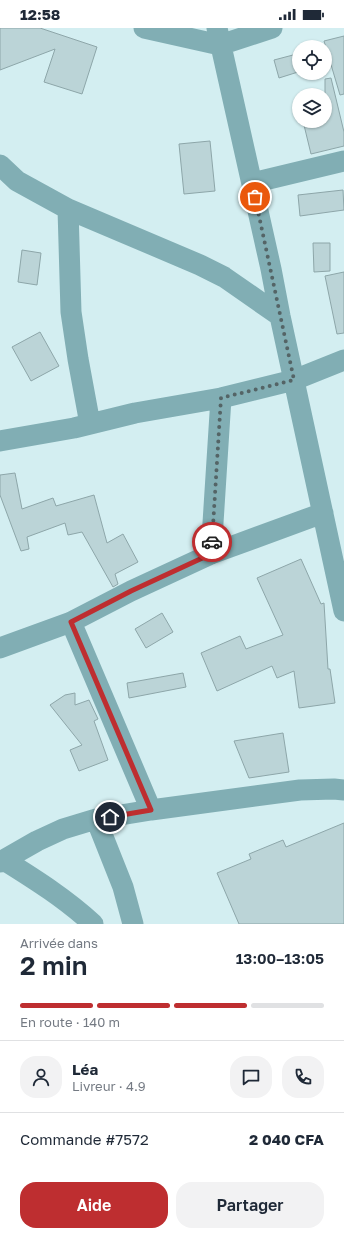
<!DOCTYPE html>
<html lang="fr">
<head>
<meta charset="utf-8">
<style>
	:root { --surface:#fff; --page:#f2f2f3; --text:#1f2937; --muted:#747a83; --line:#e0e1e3; --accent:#be2e30 }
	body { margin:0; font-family:"Golos Text",sans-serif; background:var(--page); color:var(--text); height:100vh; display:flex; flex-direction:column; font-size:15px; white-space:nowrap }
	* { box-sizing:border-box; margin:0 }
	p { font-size:13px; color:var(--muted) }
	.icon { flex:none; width:22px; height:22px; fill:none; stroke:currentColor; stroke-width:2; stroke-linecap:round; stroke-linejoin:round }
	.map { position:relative; height:896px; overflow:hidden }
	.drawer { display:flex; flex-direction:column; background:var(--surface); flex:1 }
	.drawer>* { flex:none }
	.controls { position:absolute; left:292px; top:12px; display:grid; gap:8px }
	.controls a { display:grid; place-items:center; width:40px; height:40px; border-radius:50%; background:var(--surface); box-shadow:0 1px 3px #0004; font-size:20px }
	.pin { position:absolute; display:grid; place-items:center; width:34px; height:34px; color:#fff; margin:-17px; border:2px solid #fff; border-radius:50%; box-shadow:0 1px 4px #0007 }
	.courier { position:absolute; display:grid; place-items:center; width:40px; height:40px; margin:-20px; border:3px solid #be2e30; border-radius:50%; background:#fff; color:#222; box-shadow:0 1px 5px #0007 }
	.summary em { font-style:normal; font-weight:600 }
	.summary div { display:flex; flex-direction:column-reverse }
	.summary { display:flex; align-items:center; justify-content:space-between; height:68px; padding:0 20px }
	h1 { font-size:26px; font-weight:600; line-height:30px }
	.bar { display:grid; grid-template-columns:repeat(4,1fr); gap:6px 4px; align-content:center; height:48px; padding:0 20px }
	.bar i { height:5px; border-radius:3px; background:var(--line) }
	.bar .active { background:var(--accent) }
	.bar p { grid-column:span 4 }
	.line { display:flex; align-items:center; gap:10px; padding:0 20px; border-top:1px solid var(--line) }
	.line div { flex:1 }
	.round { display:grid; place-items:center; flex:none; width:42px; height:42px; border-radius:16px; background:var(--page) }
	.button { display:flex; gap:8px; margin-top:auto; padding:8px 20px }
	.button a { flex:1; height:46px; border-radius:16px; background:var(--accent); color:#fff; font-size:16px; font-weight:600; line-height:46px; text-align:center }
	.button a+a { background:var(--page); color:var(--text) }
	.status { display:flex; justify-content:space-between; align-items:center; height:28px; padding:0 20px; background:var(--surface); direction:ltr }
	.status svg { height:11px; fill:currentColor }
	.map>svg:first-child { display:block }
	.building { fill:#bbd4d7; stroke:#8da6a9 }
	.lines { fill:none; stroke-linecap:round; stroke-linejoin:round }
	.minor { stroke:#81aeb4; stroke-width:21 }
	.done { stroke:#546466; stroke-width:4; stroke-dasharray:0 7.2 }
	.route { stroke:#be2e30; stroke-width:5 }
</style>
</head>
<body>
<div class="status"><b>12:58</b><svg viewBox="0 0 49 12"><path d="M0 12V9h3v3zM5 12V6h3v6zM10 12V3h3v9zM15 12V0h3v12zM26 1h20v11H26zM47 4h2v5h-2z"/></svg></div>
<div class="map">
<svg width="344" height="896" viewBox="0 0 344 896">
	<rect width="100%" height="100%" fill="#d3eef1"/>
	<path class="building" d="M0 0H40L97 19 82 66 44 54 55 21 0 42Z
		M344 8V66L340 67 324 13Z
		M293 27 298 44 279 50 274 32Z
		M331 50 344 104V118L311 126 303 93H325V51Z
		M210 113 215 163 184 166 179 116Z
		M343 162 344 182 300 188 298 167Z
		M313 215H330V243L314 244Z
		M22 222 41 225 37 257 18 254Z
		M344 244V305L337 306 325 248Z
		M40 304 59 338 31 353 12 319Z
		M15 445 22 481 53 470 56 478 94 467 107 515 123 506 138 534 115 546 118 556 113 559 82 504 68 507 65 495 27 509 29 521 21 523 0 467V447Z
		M301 531 321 576 324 575 328 641H330L335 675 299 680 294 643 277 650 272 638 217 663 201 625 240 608 246 621 283 607 257 550Z
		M162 585 173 604 146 620 135 601Z
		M183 645 186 659 129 670 127 655Z
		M75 665V677L89 672 98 691 94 693 108 732 79 743 70 722 82 717 50 677 65 667Z
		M283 705 289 744 249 750 234 713Z
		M344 795V896H239L217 845 251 831 249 826 283 812 286 819Z"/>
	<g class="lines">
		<path class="minor" d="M144 0 220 17 272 0
			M217 0 271 241 280 288 344 583
			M0 137 17 153 68 181 200 237 224 249 280 288
			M252 155 344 133
			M68 181 71 284 78 331 90 396
			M0 413 74 400 135 385 221 370 294 352 344 332
			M211 526 221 370
			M71 594 151 782
			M0 620 71 594 131 563 211 526 323 485
			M96 791 123 859 133 896
			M4 832C36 852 66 871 93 896
			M0 834 37 813 63 801 96 791 151 782 300 762 334 761 344 762"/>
	</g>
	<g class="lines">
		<path class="done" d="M212 514 221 370 294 352 255 169"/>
		<path class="route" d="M110 789 151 782 71 594 131 563 211 526 212 514"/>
	</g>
</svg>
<div class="controls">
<a><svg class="icon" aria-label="locate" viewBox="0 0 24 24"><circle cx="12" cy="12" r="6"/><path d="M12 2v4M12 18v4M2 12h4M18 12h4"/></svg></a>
<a><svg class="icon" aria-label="layers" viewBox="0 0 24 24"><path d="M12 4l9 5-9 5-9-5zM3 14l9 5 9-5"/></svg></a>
</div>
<div class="pin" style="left:255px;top:169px;background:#ea580c"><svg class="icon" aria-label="bag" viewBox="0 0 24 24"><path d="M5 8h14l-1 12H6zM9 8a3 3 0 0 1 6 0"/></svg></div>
<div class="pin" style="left:110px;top:789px;background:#1f2937"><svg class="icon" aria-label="home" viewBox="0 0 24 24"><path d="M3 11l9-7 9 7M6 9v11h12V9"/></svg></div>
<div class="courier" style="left:212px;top:514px"><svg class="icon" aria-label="car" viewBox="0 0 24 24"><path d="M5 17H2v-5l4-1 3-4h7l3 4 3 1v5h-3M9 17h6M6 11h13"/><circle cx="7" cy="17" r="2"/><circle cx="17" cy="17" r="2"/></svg></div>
</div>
<section class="drawer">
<div class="summary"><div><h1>2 min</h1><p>Arrivée dans</p></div><em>13:00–13:05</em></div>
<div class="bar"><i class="active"></i><i class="active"></i><i class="active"></i><i></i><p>En route · 140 m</p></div>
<div class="line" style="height:72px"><a class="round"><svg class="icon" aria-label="person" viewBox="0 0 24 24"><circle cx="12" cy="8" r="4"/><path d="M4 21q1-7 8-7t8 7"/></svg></a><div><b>Léa</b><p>Livreur · 4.9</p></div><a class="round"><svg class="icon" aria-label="chat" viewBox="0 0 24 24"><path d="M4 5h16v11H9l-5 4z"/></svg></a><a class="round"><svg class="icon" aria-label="phone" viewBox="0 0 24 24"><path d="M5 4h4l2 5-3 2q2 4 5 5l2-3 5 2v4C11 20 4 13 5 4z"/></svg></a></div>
<div class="line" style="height:52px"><div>Commande #7572</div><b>2 040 CFA</b></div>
<div class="button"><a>Aide</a><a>Partager</a></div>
</section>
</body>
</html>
